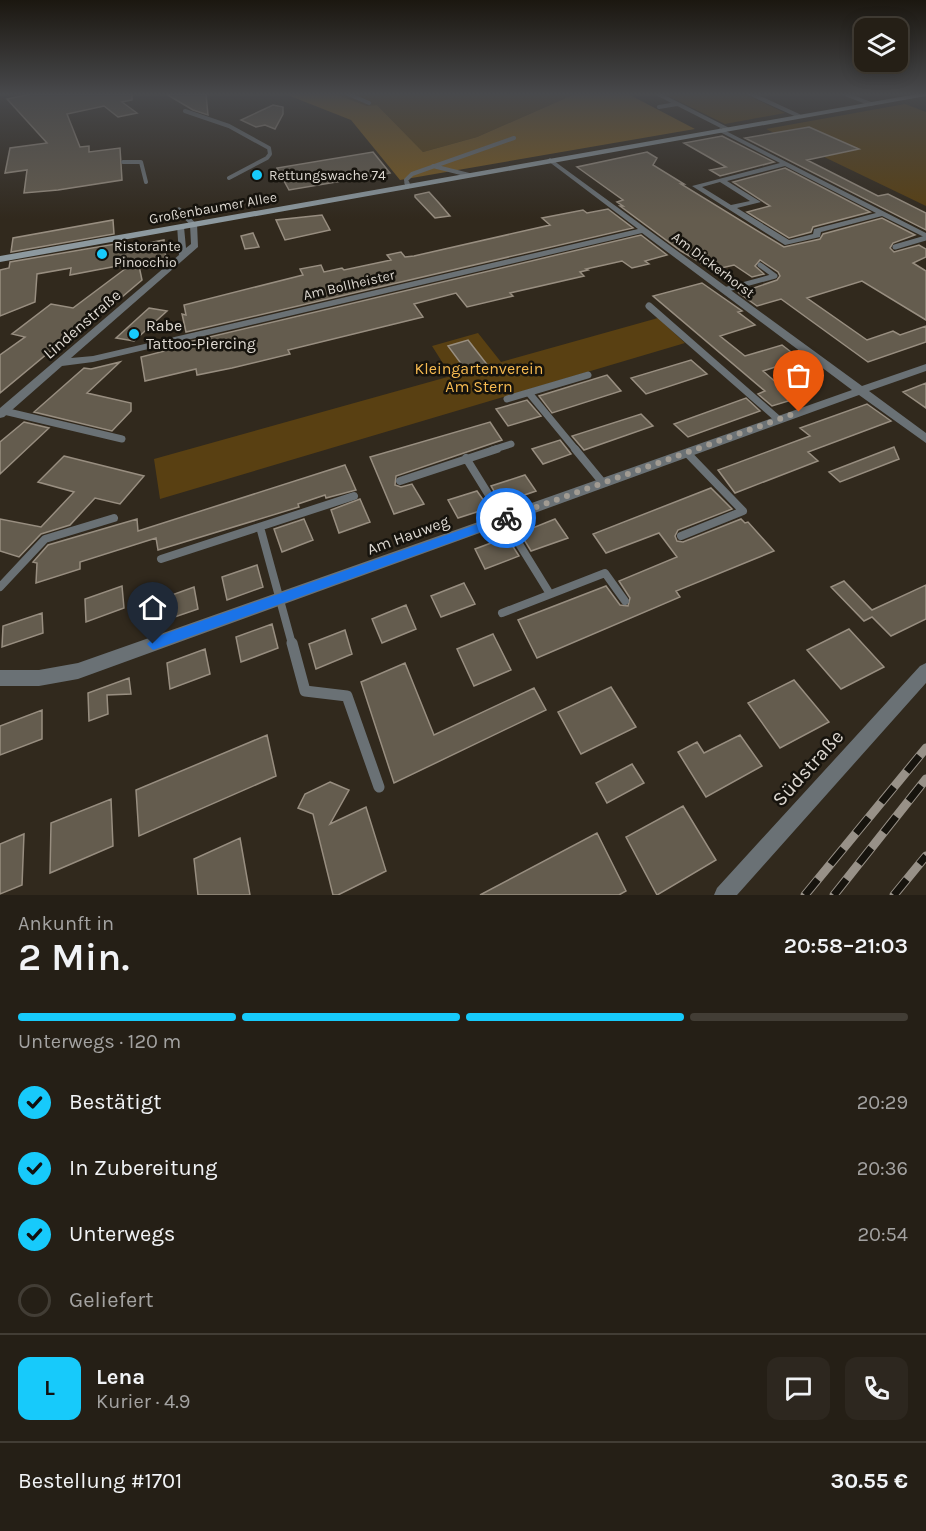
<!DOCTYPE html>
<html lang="de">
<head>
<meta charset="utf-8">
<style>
	:root { --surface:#251f16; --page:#2d271f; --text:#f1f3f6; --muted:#a3a2a1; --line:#423d35; --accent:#17cafb }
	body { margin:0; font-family:Karla,sans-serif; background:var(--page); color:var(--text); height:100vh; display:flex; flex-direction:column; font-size:22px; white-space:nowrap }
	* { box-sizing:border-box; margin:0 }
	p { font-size:20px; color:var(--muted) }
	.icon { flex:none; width:33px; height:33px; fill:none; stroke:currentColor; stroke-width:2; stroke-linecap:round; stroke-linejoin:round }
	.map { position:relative; height:895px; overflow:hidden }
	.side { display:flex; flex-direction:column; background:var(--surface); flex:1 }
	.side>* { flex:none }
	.controls { position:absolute; left:854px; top:18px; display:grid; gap:12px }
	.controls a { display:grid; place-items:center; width:54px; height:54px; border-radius:12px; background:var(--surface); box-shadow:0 3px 15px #0003,0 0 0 2px var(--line); font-size:30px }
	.pin { position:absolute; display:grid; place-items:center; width:51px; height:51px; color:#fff; margin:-62px -26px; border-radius:50% 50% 50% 0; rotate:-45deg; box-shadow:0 0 6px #0007 }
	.pin .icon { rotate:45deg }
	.courier { position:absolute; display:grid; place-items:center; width:60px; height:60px; margin:-30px; border:4px solid #1a73e8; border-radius:50%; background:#fff; color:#222; box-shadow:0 2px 8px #0007 }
	.head em { font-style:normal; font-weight:600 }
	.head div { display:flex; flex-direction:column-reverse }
	.head { display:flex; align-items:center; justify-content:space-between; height:102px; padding:0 18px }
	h1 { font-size:39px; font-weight:600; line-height:45px }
	.bar { display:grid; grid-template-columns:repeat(4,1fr); gap:9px 6px; align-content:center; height:72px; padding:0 18px }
	.bar i { height:8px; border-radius:4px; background:var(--line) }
	.bar .on { background:var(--accent) }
	.bar p { grid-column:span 4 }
	.line { display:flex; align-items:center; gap:15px; padding:0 18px; border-top:2px solid var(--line) }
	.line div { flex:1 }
	.round { display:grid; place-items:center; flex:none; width:63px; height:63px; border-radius:12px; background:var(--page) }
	ol { padding:0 18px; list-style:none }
	li { display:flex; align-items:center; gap:18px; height:66px }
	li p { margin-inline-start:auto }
	li .icon { padding:6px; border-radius:50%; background:var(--accent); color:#111; stroke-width:4 }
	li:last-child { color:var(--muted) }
	li i { width:33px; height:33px; border:3px solid var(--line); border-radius:50% }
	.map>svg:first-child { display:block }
	.green { fill:#594012 }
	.forest { fill:#7a591d }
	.building { fill:#645c4e; stroke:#988e80; stroke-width:1.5 }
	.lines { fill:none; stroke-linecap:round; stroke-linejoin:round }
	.lane-far4 { stroke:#6a7175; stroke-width:4 }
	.lane-far3 { stroke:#6a7175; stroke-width:5 }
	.lane-far2 { stroke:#6a7175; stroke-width:7 }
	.lane-far1 { stroke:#6a7175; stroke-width:8 }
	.lane { stroke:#6a7175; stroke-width:11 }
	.street { fill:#6a7175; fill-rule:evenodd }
	.secondary { fill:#8d999f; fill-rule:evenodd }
	.rail-casing { stroke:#989188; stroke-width:9 }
	.rail { stroke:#16130d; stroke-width:7; stroke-dasharray:20; stroke-linecap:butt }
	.route { fill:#1a73e8 }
	.done { stroke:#a19b92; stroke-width:6; stroke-dasharray:0 10.8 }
	.poi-dot { fill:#17cafb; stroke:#16130d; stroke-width:2 }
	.labels { text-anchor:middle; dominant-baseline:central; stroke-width:5; stroke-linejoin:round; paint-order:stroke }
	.far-poi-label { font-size:14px; fill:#ddd8d1; stroke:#16130d; text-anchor:start }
	.far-street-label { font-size:14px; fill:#ddd8d1; stroke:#16130d }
	.street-label { font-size:16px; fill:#ddd8d1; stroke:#16130d }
	.poi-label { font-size:16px; fill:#ddd8d1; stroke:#16130d; text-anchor:start }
	.park-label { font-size:16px; fill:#f6ba51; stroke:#16130d }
	.near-street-label { font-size:20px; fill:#ddd8d1; stroke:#16130d }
</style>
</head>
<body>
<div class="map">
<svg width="926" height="895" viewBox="0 0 926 895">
	<rect width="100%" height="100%" fill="#31291d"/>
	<path class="green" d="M335 94H575L477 137 423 152 377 105 367 107Z
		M664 94H745L785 113 725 124Z
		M905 104 926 112V206L766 129Z
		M658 318 685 343 160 499 154 459 451 376 432 346 478 333 501 362Z"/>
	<path class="forest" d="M285 94H335L367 106 377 105 423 152 477 137 575 94H628L695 129 400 180 351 120Z"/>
	<path class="building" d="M31 94H132V100L122 102 137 113 118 117 104 106 67 114 80 147 89 146V152L120 148 122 180 58 190 24 193 27 170 5 173 10 148 47 143 7 99Z
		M166 94H206L208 115 193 110Z
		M273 105 283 107V114L275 129 265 125 256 127 241 120Z
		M809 127 859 149 807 160 878 196 888 194 926 213V230L745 138Z
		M722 136 774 162 720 176 710 170 726 167 684 143Z
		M373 152 390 173 289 190 277 168Z
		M647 152 657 158 653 165 684 184H681L784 247 820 239 823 234 882 218 915 235 893 243 890 248 894 252 919 245 926 249V257L913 263 926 271V320L862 281 807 298 867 340 893 331 900 335 926 326V342L868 362 781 299 757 306 739 293 777 280 780 276 778 272 760 260 755 266 764 274 752 277 734 265 713 270 681 251 620 206H623L617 202 623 200 577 167Z
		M785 168 870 212 813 227 811 232 789 238 747 212 770 206 733 182Z
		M429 192 439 203 450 216 435 218 415 197V195Z
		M608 209 633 228 186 332 182 314 186 315 184 305 303 275 300 269 321 265 324 272 342 268 344 270 391 260 387 255 401 252 405 257 414 256 550 225 542 218 583 210 587 213Z
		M322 215 330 230 285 240 276 220Z
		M113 220 114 234 11 252 13 238Z
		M253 233 259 247 245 249 241 236Z
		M641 235 667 255 645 261 649 264 632 268 622 261 586 269 588 270 580 272 584 276 510 293 513 296 467 307 456 293 414 304 423 317 288 350 290 354 232 368 197 375 196 369 145 381 141 357 188 345V342Z
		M164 240 166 260 139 266 142 280 83 330 77 329 0 393V355L25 337 12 334 51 304 73 308 133 263 70 275 71 268 37 274 35 302 0 316V270L9 268 10 262 115 244 117 249Z
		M702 283 742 311 738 312 755 325 720 336 745 356 782 345 800 359 763 371 795 399 772 406 758 394 765 391 653 296Z
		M149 308 167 311 134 341 116 338Z
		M468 340 489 367 468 373 448 346Z
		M691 360 707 374 646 394 631 378Z
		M120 362 87 393 131 403V411L112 431 34 412 84 368 91 369Z
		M607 375 621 391 552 413 539 396Z
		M926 383V408L903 392Z
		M746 398 760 411 688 437 674 424Z
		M527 400 541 416 508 426 496 409Z
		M867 404 891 421 808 452 818 461 735 493 718 470 810 436 800 428Z
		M641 414 653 426 584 450 572 436Z
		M24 422 49 428 0 474V442Z
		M490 422 502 440 396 476 395 485 401 487 412 484 424 504 394 514 370 457Z
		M560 440 571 454 543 464 532 449Z
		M894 447 899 459 840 482 829 472Z
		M64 456 144 476 120 504 95 498 70 525 41 534 19 557 0 551V519L41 527 74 492 38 482Z
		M345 465 356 490 326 498 325 495 298 504 299 507 158 550 156 538 80 562V569L36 583 37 563 33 562 48 545 137 519 138 531Z
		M525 475 536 491 501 503 491 486Z
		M711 488 732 509 678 530 675 536 677 541 683 542 741 519 745 523 748 522 774 551 676 591 680 597 537 658 518 620 606 586 620 605 628 606 630 598 619 581 677 557 659 533 606 553 593 534Z
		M477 491 489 508 458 518 448 500Z
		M360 499 370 522 339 533 331 510Z
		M304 519 313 540 282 552 274 529Z
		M555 519 568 538 531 551 520 533Z
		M507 537 519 556 485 569 475 549Z
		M257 565 263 587 227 600 222 577Z
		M844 581 872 610 926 585V619L891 636 872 617 864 621 831 587Z
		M464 583 475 604 441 617 431 596Z
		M122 586 124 608 86 622 85 599Z
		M194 587 198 609 160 622 158 600Z
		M406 605 416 629 382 643 372 619Z
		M42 613 43 633 2 647 3 626Z
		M272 624 278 648 241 662 236 637Z
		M849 629 884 667 841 689 807 650Z
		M345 630 352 654 316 669 309 644Z
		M493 634 511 670 474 686 457 649Z
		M205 649 210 674 170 689 167 663Z
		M405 663 434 735 534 688 546 710 394 783 361 682Z
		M129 678 131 694 107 695 108 714 89 721 88 693Z
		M794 680 829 722 780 748 748 703Z
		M611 687 636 727 581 754 558 712Z
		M42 710V739L0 755V726Z
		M267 735 276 776 139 836 136 790Z
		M740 735 762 766 706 797 678 752 697 742 704 753Z
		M632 764 644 783 607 803 596 783Z
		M330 782 349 790 330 824 366 807 386 871 338 895H333L313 814 298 808 305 794Z
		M111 799 113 846 50 873 51 823Z
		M683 806 716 860 657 895 626 837Z
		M597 833 626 891 619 895H480Z
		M24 834 22 885 0 894V844Z
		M240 838 250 895H198L194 859Z"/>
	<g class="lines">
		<path class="lane-far4" d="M348 94 369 103
			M658 94 727 129
			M751 94 799 116
			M845 94 871 104
			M659 107 677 104
			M185 111 229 126 269 148 270 154 267 158 229 178
			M123 162H141L146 182
			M433 166 469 175
			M407 184 406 180 412 174 514 138"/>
		<path class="lane-far3" d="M407 183 408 186
			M179 210 194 225
			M895 247 926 238
			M724 290 775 276 760 265"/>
		<path class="lane-far2" d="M649 306 778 419
			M529 393 576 450
			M507 399 588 375
			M4 411 122 439
			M492 450 511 444"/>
		<path class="lane-far1" d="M575 449 603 483
			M466 458 550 594
			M400 481 497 449
			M260 527 292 644
			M681 536 743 511 687 453
			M161 559 354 496
			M0 587 45 539 114 518
			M502 613 605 573 625 601"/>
		<path class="lane" d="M292 643 305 691 347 696 379 787"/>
		<path class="street" d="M720 128 926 233V238L882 216 821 232 820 237 785 245 692 186 780 163 718 131ZM785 166 876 213 814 229 813 234 789 240 737 208 761 202 727 181ZM720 182 750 201 731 205 702 187Z
			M550 158 862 386 926 364V371L869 391 926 433V443L859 395 78 679 39 686H0V670H39L78 663 852 390 642 233 93 362 62 366 4 417 0 418V408L179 255 177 225 184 227 186 248 191 244 190 225 197 223 198 247 71 358 93 356 638 229 548 161 547 160Z
			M926 663V683L737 895H714L717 888 920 666Z"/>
		<path class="secondary" d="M917 94H926V96L0 262V256Z"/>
		<defs>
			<path id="rail" d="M805 895 926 748
				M834 895 926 779
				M894 895 926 856"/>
		</defs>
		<use href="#rail" class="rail-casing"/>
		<use href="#rail" class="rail"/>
	</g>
	<linearGradient id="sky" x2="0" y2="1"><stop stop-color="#1b1710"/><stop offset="0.43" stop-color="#48494c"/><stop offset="1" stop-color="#48494c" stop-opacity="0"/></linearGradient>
	<rect width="926" height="219" fill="url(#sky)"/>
	<path class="route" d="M506 514 511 518 510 521 153 650 147 644 153 638Z"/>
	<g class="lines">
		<path class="done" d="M506 518 799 412"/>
	</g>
	<g class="poi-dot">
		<circle cx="257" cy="175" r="6"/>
		<circle cx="102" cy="254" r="6"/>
		<circle cx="134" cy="334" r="6"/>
	</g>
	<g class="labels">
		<g class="far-poi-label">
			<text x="269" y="175">Rettungswache 74</text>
			<text x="114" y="246">Ristorante<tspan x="114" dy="16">Pinocchio</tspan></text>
		</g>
		<g class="far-street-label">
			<text transform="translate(213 208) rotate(-10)">Großenbaumer Allee</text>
			<text transform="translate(713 265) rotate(37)">Am Dickerhorst</text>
			<text transform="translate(349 285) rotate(-13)">Am Bollheister</text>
		</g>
		<g class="street-label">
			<text transform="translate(82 324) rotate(-41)">Lindenstraße</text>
			<text transform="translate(408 535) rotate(-20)">Am Hauweg</text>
		</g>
		<g class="poi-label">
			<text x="146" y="325">Rabe<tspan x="146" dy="18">Tattoo-Piercing</tspan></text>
		</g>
		<g class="park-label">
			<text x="479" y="368">Kleingartenverein<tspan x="479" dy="18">Am Stern</tspan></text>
		</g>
		<g class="near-street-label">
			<text transform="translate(808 768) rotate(-48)">Südstraße</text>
		</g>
	</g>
</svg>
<div class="controls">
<a><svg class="icon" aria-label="layers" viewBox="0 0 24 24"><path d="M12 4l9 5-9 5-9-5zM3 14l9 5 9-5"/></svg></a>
</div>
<div class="pin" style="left:799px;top:412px;background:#ea580c"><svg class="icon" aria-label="bag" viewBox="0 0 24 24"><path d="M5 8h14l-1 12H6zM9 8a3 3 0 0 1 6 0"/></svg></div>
<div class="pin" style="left:153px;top:644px;background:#1f2937"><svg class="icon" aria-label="home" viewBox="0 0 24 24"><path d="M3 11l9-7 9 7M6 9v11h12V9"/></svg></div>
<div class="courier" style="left:506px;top:518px"><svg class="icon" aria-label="bike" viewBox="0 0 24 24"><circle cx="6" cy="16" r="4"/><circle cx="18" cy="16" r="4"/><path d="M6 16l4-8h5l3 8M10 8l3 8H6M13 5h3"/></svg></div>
</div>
<section class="side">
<div class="head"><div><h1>2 Min.</h1><p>Ankunft in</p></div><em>20:58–21:03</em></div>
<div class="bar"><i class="on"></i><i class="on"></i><i class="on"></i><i></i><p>Unterwegs · 120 m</p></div>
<ol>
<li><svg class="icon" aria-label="check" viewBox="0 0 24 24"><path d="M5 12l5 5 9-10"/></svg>Bestätigt<p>20:29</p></li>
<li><svg class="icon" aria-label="check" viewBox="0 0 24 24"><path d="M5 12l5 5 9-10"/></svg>In Zubereitung<p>20:36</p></li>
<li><svg class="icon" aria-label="check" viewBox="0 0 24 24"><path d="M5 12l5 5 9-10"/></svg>Unterwegs<p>20:54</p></li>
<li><i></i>Geliefert</li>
</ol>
<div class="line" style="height:108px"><b class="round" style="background:var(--accent);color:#111">L</b><div><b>Lena</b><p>Kurier · 4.9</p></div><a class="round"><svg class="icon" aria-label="chat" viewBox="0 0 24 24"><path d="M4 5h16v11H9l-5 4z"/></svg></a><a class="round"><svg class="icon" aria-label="phone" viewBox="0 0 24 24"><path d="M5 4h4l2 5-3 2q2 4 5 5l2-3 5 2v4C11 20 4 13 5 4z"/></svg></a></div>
<div class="line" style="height:78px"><div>Bestellung #1701</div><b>30.55 €</b></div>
</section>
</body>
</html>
